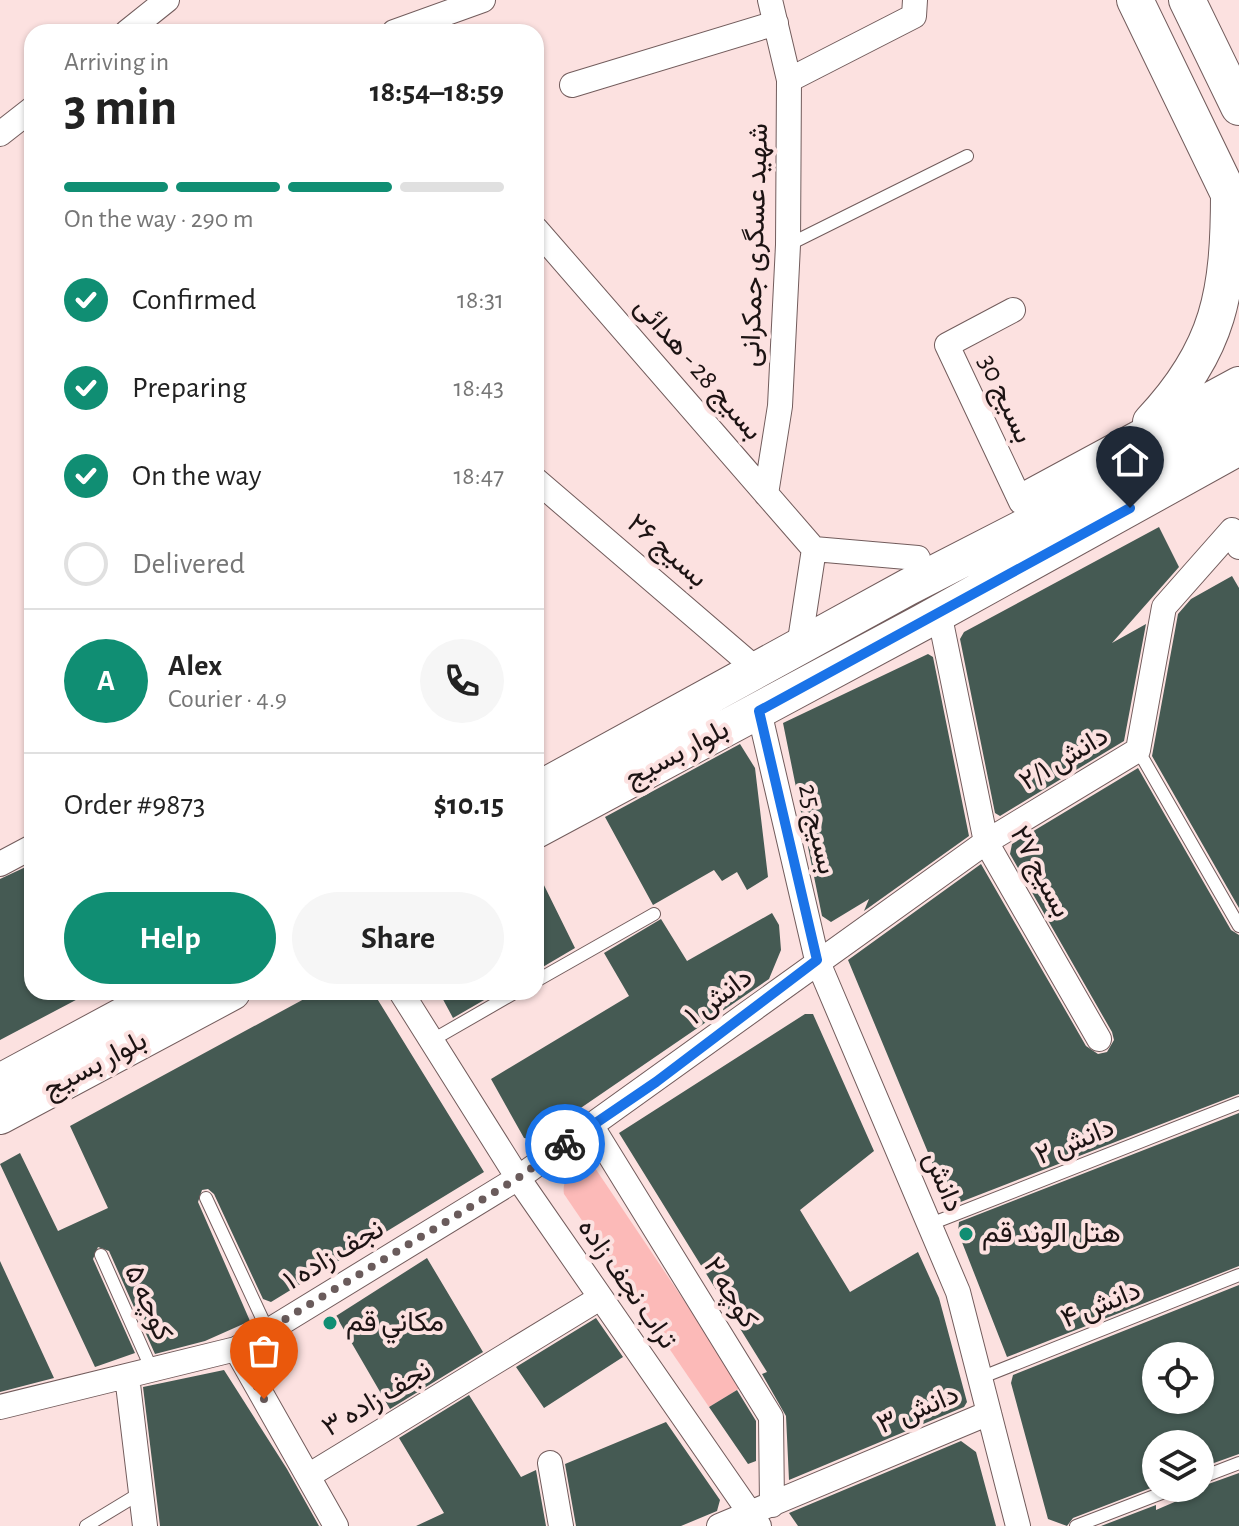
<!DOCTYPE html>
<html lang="en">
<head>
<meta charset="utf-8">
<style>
	:root { --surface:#fff; --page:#f6f6f6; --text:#222; --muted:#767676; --line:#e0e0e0; --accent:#108e73 }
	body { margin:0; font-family:"Alegreya Sans",Vazirmatn,sans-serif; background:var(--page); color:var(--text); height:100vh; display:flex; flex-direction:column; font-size:30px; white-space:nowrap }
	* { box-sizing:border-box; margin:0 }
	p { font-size:26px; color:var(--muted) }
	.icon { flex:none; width:44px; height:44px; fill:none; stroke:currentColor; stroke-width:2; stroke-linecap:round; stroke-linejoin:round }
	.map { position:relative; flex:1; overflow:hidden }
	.details { position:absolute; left:24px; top:24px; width:520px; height:976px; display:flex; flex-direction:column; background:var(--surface); border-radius:24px; box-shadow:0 2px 6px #0004 }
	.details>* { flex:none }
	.buttons { position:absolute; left:1142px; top:1342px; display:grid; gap:16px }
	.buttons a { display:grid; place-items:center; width:72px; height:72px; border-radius:50%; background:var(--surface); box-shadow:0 2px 6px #0004; font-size:40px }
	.pin { position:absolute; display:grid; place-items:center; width:68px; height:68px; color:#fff; margin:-82px -34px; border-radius:50% 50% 50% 0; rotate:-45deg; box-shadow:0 0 8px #0007 }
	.pin .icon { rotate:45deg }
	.courier { position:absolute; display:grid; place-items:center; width:80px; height:80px; margin:-40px; border:6px solid #1a73e8; border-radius:50%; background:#fff; color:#222; box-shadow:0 2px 10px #0007 }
	.head em { font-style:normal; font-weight:600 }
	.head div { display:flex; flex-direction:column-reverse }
	.head { display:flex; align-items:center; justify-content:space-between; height:136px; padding:0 40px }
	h1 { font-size:52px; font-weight:600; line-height:60px }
	.bar { display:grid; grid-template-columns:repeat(4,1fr); gap:12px 8px; align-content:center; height:96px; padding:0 40px }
	.bar i { height:10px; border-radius:6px; background:var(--line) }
	.bar .current { background:var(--accent) }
	.bar p { grid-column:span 4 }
	.line { display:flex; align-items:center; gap:20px; padding:0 40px; border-top:2px solid var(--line) }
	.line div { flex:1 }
	.round { display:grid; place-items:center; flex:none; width:84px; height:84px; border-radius:42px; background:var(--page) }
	ol { padding:0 40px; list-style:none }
	li { display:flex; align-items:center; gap:24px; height:88px }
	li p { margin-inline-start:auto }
	li .icon { padding:8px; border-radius:50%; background:var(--accent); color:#fff; stroke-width:4 }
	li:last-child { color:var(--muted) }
	li i { width:44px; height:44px; border:4px solid var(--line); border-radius:50% }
	.cta { display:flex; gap:16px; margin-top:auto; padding:16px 40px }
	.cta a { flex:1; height:92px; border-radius:48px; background:var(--accent); color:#fff; font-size:32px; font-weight:600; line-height:92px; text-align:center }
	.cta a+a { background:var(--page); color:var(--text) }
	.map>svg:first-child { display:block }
	.green { fill:#fcbab8 }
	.building { fill:#455a53; fill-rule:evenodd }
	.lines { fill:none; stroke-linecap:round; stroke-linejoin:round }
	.service-casing { stroke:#725c5c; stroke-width:14 }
	.minor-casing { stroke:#725c5c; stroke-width:26 }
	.primary-casing { stroke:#725c5c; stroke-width:38 }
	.service { stroke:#fff; stroke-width:12 }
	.minor { stroke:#fff; stroke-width:24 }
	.primary { stroke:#fff; stroke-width:36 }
	.done { stroke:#6a5b5b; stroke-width:8; stroke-dasharray:0 14.4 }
	.route { stroke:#1a73e8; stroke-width:10 }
	.poi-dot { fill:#108e73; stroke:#fce1e0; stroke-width:3 }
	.labels { text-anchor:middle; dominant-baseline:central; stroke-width:8; stroke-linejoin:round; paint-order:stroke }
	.street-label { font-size:28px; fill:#1c1313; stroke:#fce1e0 }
	.poi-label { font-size:28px; fill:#1c1313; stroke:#fce1e0; text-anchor:start }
</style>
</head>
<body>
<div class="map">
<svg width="1239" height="1526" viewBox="0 0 1239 1526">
	<rect width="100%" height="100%" fill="#fce1e0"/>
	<path class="green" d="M591 1162 742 1387 709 1407 564 1194C561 1178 575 1165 591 1162Z"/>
	<path class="building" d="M1159 527 1179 567 1112 643 1146 624 1124 741 1000 816 995 813 960 639 964 632Z
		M1232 576 1239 588V908L1152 756 1178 614 1191 599Z
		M928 654 933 657 969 836 864 911 869 899 831 922 822 916 783 723Z
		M740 744 755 768 768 877 747 890 737 872 722 881 714 870 653 905 605 817Z
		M1138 768 1231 930 1239 935V1094L958 1203H949L848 960 981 864 1086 1046 1098 1054 1107 1052 1114 1040 1112 1032 1010 854 1012 844Z
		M32 864V992H91L0 1040V879Z
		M536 869 575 948 536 971Z
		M772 913 779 925 781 950 769 979 534 1140 524 1138 491 1079 629 996 604 953 661 919 687 961Z
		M317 992H373L484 1172 271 1302 263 1299 214 1194 208 1189 202 1190 198 1202 250 1321 205 1341 155 1354 109 1251 98 1247 93 1259 135 1353 95 1367 0 1164 20 1153 58 1231 108 1208 70 1126Z
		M439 992H498L453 1018Z
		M805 1014H813L874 1151 800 1210 850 1292 918 1252 939 1298 967 1402 964 1407 789 1480 786 1416 762 1374 767 1372 619 1133Z
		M1239 1113V1266L1007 1357 958 1232 959 1222Z
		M427 1258 483 1352 390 1409 336 1316Z
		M0 1261 54 1378 0 1392Z
		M1239 1285V1454L1200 1468V1444H1156V1486L1073 1518 1067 1526 1048 1519 1011 1383 1013 1375ZM1156 1356H1200V1400H1156Z
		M596 1318 623 1357 544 1408 516 1367Z
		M224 1370 287 1469 319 1526H160L143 1387Z
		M737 1390 756 1421V1461L748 1464 709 1407Z
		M469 1395 521 1477 536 1470 546 1526H416L444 1513 399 1438Z
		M666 1422 720 1500 717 1511 681 1526H576L565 1464Z
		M961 1441 976 1452 996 1526H798L789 1513Z
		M1239 1473V1526H1101L1156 1505V1510L1200 1491V1487Z"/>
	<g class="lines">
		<defs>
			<path id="service" d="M788 245 967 156
				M1138 750 1239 926
				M536 981 654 914
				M429 1042 516 992
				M206 1198 268 1331
				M928 1225 1239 1103
				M101 1255 152 1370
				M980 1378 1239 1275
				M1200 1478 1239 1463
				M86 1526 142 1492
				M1076 1526 1175 1488"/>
			<path id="minor" d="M127 32 167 0
				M394 32 483 0
				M789 80 914 16 915 0
				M572 85 776 23
				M0 134 32 109
				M536 229 814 549
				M1013 310 947 345 1021 502
				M536 480 756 669
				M766 494 780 406 788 245 789 80 770 0
				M814 549 918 558
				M942 627 986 842 1099 1039
				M799 647 814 549
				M759 711 817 960 958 1292 1018 1526
				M0 864 32 847
				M401 992 518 1178 759 1526
				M591 1125 771 1417 772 1505
				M236 1349 336 1526
				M127 1376 145 1526
				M0 1407 236 1349 268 1331 518 1178 986 842 1138 750 1164 607 1232 530 1239 547
				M550 1463 561 1526
				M308 1476 600 1298
				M719 1526 989 1413"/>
			<path id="primary" d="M1135 0 1239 215
				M1187 0 1239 107
				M1151 422C1220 349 1229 291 1229 193
				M1030 498 1239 385
				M536 791 908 587 1239 417
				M536 830 923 622 1239 447
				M0 1082 167 992
				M0 1116 232 992"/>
		</defs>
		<use href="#service" class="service-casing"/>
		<use href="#minor" class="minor-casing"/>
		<use href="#primary" class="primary-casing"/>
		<use href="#service" class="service"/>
		<use href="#minor" class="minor"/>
		<use href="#primary" class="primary"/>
	</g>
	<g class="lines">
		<path class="done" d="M264 1399 236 1349 518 1178 565 1144"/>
		<path class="route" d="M565 1144 656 1082 817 960 759 711 1130 508"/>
	</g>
	<g class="poi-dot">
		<circle cx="966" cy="1234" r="8"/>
		<circle cx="330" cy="1323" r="8"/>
	</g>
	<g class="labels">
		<g class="street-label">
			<text transform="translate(755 245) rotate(-88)">شهید عسگری جمکرانی</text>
			<text transform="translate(698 369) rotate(49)">بسیج 28 - هدائی</text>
			<text transform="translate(1005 399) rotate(65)">بسیج 30</text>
			<text transform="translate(667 551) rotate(41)">بسیج ۲۶</text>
			<text transform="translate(677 754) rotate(-28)">بلوار بسیج</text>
			<text transform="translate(1064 759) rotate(-31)">دانش ۲/۱</text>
			<text transform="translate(817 829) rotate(77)">بسیج 25</text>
			<text transform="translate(1040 872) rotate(62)">بسیج ۲۷</text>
			<text transform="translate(719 997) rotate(-37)">دانش ۱</text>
			<text transform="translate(95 1065) rotate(-28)">بلوار بسیج</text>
			<text transform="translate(1075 1142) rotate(-22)">دانش ۲</text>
			<text transform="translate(943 1182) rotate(67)">دانش</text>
			<text transform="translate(334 1255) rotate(-31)">نجف زاده ۱</text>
			<text transform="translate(627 1284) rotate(55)">تراب نجف زاده</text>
			<text transform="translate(730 1293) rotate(58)">کوچه ۲</text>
			<text transform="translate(148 1303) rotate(66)">کوچه ۵</text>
			<text transform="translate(1101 1305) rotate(-22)">دانش ۴</text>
			<text transform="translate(377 1399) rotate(-31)">نجف زاده ۳</text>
			<text transform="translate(918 1410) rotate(-23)">دانش ۳</text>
		</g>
		<g class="poi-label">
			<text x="982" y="1234">هتل الوند قم</text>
			<text x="346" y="1323">مكاني قم</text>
		</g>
	</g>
</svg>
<div class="buttons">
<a><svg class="icon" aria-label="locate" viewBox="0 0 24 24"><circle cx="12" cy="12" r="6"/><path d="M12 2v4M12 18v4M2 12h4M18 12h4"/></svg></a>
<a><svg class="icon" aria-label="layers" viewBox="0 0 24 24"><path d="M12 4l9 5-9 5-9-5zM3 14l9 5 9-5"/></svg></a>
</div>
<div class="pin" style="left:264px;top:1399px;background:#ea580c"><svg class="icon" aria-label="bag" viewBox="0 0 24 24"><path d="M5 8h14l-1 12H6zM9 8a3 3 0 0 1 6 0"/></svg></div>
<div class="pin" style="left:1130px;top:508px;background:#1f2937"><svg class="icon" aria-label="home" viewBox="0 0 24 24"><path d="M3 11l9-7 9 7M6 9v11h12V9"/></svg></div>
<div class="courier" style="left:565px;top:1144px"><svg class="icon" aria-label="bike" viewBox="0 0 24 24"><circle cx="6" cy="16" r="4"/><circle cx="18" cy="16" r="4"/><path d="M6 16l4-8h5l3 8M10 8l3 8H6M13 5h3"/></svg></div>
<section class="details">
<div class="head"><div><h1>3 min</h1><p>Arriving in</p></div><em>18:54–18:59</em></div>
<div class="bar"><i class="current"></i><i class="current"></i><i class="current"></i><i></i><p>On the way · 290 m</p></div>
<ol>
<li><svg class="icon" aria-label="check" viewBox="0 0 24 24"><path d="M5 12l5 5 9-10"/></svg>Confirmed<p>18:31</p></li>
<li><svg class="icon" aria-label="check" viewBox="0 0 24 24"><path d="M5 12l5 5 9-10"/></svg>Preparing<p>18:43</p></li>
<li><svg class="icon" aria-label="check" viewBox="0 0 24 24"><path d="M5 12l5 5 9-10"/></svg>On the way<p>18:47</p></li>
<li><i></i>Delivered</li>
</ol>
<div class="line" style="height:144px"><b class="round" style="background:var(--accent);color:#fff">A</b><div><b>Alex</b><p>Courier · 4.9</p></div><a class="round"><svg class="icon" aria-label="phone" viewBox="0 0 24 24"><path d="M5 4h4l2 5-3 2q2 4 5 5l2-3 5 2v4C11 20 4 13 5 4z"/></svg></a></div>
<div class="line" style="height:104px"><div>Order #9873</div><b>$10.15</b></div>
<div class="cta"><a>Help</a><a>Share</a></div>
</section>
</div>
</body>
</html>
